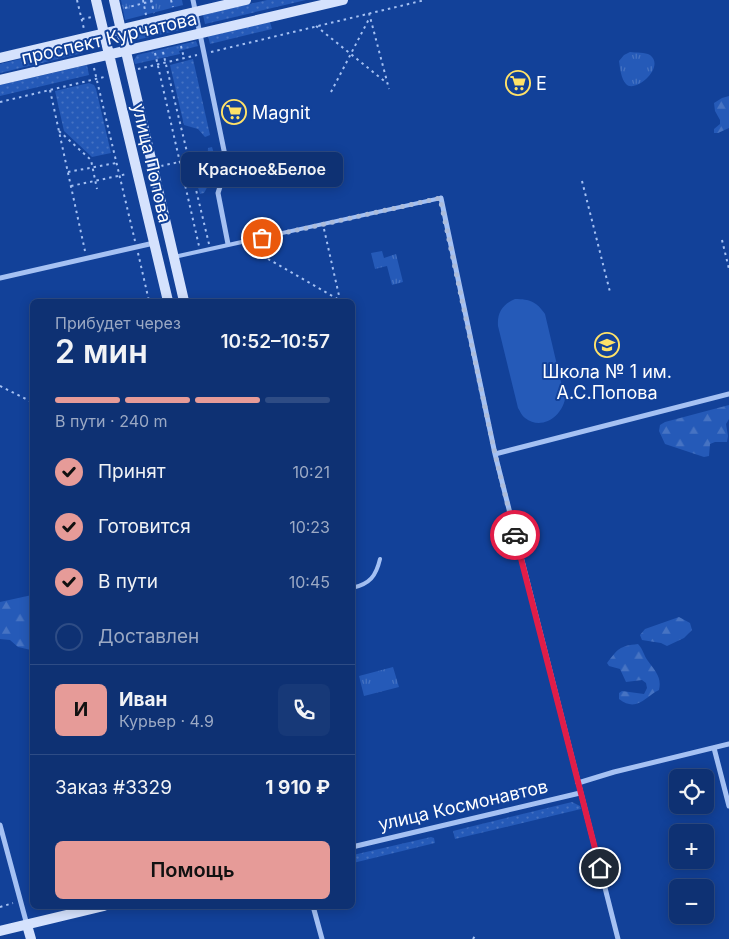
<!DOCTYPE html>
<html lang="ru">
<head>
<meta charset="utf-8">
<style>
	:root { --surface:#0e3173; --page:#173978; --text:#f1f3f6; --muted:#9ba9c4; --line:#2e4c85; --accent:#e69b98 }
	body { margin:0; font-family:Inter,sans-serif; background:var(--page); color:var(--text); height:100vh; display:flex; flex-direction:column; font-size:19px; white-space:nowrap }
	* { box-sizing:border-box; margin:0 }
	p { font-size:16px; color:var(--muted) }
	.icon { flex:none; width:28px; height:28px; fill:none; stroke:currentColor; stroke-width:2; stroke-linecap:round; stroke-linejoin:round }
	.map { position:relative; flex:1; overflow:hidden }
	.side { position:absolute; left:30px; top:299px; width:325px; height:610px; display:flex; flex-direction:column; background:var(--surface); border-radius:8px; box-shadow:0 2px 12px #0003,0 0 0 1px var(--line) }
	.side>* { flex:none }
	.tools { position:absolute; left:669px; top:769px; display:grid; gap:10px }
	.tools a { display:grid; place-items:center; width:45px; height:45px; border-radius:8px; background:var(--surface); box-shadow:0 2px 12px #0003,0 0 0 1px var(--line); font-size:25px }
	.pin { position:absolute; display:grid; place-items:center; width:42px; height:42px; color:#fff; margin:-21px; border:2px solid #fff; border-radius:50%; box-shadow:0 1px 5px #0007 }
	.courier { position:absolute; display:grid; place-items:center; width:50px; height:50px; margin:-25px; border:4px solid #e11d48; border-radius:50%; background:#fff; color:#222; box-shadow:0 1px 6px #0007 }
	.bubble { position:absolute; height:35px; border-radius:8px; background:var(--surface); box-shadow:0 2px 12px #0003,0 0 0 1px var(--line); font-size:16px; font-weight:600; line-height:35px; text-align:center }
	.head em { font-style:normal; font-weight:600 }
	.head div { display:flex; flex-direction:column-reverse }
	.head { display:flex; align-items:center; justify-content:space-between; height:85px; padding:0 25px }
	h1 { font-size:32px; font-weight:600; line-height:38px }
	.bar { display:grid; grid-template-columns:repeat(4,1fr); gap:8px 5px; align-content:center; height:60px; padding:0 25px }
	.bar i { height:6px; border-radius:4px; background:var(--line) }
	.bar .current { background:var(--accent) }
	.bar p { grid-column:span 4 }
	.line { display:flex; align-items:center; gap:12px; padding:0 25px; border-top:1px solid var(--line) }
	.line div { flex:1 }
	.round { display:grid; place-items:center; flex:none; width:52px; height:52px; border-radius:8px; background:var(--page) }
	ol { padding:0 25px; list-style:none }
	li { display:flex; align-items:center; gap:15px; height:55px }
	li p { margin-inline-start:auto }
	li .icon { padding:5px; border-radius:50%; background:var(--accent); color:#111; stroke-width:4 }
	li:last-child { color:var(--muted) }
	li i { width:28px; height:28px; border:2px solid var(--line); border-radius:50% }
	.action { display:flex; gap:10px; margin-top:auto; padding:10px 25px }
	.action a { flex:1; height:58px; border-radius:8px; background:var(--accent); color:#111; font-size:20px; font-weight:600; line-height:58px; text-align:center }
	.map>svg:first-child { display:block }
	.grass { fill:url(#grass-dots) }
	.forest { fill:url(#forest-firs) }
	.park { fill:url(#park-tufts) }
	.pitch { fill:#255ab8 }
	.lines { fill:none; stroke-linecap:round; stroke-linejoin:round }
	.path { stroke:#a5c1f3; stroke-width:2; stroke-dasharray:2.5 4; stroke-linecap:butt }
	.lane { stroke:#a5c1f3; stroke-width:4 }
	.street { stroke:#a5c1f3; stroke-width:5 }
	.secondary { stroke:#d5e2fd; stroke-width:10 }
	.done { stroke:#acbcdb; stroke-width:5; stroke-dasharray:0 9 }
	.route { stroke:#e11d48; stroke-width:6 }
	.labels { text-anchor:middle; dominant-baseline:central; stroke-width:4; stroke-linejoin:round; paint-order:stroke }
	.street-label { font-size:18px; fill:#fff; stroke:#124199 }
	.poi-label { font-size:18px; fill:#fff; stroke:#124199; text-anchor:start }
</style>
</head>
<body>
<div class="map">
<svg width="729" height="939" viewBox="0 0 729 939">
	<defs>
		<pattern id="grass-dots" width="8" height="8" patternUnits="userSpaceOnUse" patternTransform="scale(1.25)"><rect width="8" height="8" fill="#255ab8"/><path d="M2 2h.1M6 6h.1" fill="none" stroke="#4673c3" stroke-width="1.8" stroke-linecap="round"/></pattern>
		<pattern id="forest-firs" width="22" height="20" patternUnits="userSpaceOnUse" patternTransform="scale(1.25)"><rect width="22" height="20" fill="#255ab8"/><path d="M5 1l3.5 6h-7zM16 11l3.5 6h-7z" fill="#4673c3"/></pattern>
		<pattern id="park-tufts" width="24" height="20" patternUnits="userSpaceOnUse" patternTransform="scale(1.25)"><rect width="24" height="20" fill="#255ab8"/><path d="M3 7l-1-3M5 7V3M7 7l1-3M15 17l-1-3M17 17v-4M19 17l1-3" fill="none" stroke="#4673c3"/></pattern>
	</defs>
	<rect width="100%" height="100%" fill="#124199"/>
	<path class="grass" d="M267 0H306L205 24 203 15Z
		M190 19 191 23 185 29 132 41 128 40 127 35Z
		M270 22 272 29 210 44 208 36Z
		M196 41 198 46 179 51 180 54 135 64 134 60 137 55Z
		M81 44 83 53 0 73V64Z
		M193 59 210 135 205 137 198 129 184 125 170 65Z
		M87 65 89 75 0 96V85Z
		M89 83 94 85 96 89 111 153 92 157 64 131 55 91Z
		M212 147 218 167 204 193 200 194 195 177 207 166 208 148Z
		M572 802 580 806 581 809 455 839 453 831Z
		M431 837 434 838 435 843 353 863V855Z"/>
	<path class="forest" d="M729 96V128L718 133H714V129L720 124V120L715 111 714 103 722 98Z
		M729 405V419L726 424 728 436 727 442H715L710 444 709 456 704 457 665 444 659 431 660 425 665 422Z
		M32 595V650H31L18 647 10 640 0 639V602Z
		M679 617 690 623 692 630 684 638 667 646 661 643 642 640 640 635 645 629Z
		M638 644C643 649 644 656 648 661 655 671 662 677 659 690 646 696 637 713 619 699V693L622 691 644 694 647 688 646 683 642 680 626 682 620 669 609 666 607 663C618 649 619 646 638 644Z"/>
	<path class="park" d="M121 0H182L183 5 125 20Z
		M630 52C636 53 645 52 650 55 666 67 635 94 626 84 621 79 620 68 619 61L624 55Z
		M382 251 384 258 396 254 403 282 392 285 387 266 375 269 371 253Z
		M393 667 399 687 364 696 359 676Z"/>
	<path class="pitch" d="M515 299C530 299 537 302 545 314L565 399C562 416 542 431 525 418 522 416 520 411 518 408L498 326C497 312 503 304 515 299Z"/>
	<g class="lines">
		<path class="path" d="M77 0 84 29
			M143 0 146 15
			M151 0 154 13
			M171 0 173 7
			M125 8 156 0
			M369 13 389 89
			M82 19 92 17
			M316 26 388 84
			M181 46 184 58
			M163 52 209 244
			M211 52 425 0
			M155 53 199 246
			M94 68 135 241
			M138 69 197 55
			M50 90 85 251
			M331 92 370 17
			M0 102 104 77
			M59 131 91 160 97 189
			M161 166 188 160
			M68 172 116 163
			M582 181 610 292
			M71 186 127 174
			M324 229 340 300
			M722 240 729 269
			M138 253 149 301
			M268 259 341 301
			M0 386 32 402
			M0 907 13 903
			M473 939 475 936"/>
		<path class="lane" d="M174 257 441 198
			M352 588C370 584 376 576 380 559"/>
		<path class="street" d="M193 0 227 165 218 193 228 244
			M441 198 495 454 618 939
			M0 278 154 243
			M495 454 729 394
			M714 748 729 806
			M578 783 614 772 729 744
			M0 825 27 925
			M352 847 580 793
			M313 906 322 939"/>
		<path class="secondary" d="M96 0 168 301
			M114 0 184 301
			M0 58 246 0
			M0 80 343 0
			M27 925 31 939
			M0 931 104 906"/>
	</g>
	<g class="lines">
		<path class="done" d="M262 238 440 198 495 454 515 535"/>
		<path class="route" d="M515 535 600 868"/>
	</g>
	<defs>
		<symbol id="supermarket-ring" viewBox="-11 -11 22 22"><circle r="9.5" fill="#124199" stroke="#ffe268" stroke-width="1.5"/><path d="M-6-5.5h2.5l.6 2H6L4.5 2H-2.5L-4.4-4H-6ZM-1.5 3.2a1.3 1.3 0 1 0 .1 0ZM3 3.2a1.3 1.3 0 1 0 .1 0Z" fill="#ffe268"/></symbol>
		<symbol id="school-ring" viewBox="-11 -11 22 22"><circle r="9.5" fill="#124199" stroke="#ffe268" stroke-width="1.5"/><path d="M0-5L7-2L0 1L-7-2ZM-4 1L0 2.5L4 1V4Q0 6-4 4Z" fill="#ffe268"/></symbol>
	</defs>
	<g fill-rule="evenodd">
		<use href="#supermarket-ring" x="504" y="69" width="28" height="28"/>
		<use href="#supermarket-ring" x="220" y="98" width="28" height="28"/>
		<use href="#school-ring" x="593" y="331" width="28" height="28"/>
	</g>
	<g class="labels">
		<g class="street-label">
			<text transform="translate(109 38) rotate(-13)">проспект Курчатова</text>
			<text transform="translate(152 163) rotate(77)">улица Попова</text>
			<text transform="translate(463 805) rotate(-13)">улица Космонавтов</text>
		</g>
		<g class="poi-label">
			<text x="536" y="83">Е</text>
			<text x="252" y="112">Magnit</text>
			<text x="607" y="371" text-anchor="middle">Школа № 1 им.<tspan x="607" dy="21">А.С.Попова</tspan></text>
		</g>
	</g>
</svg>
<div class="tools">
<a><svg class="icon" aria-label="locate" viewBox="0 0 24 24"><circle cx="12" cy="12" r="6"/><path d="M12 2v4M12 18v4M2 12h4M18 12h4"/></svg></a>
<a>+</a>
<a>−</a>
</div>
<div class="pin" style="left:262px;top:238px;background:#ea580c"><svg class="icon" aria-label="bag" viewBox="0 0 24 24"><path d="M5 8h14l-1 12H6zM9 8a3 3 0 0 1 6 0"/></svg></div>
<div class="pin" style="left:600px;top:868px;background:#1f2937"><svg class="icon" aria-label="home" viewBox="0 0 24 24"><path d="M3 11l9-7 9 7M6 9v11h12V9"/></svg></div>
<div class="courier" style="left:515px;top:535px"><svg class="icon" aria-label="car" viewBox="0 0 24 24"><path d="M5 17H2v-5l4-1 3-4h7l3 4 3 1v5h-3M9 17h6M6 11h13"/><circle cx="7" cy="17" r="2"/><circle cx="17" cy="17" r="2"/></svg></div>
<div class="bubble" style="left:181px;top:152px;width:162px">Красное&amp;Белое</div>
<section class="side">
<div class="head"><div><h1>2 мин</h1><p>Прибудет через</p></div><em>10:52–10:57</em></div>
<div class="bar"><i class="current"></i><i class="current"></i><i class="current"></i><i></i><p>В пути · 240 m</p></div>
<ol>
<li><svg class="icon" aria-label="check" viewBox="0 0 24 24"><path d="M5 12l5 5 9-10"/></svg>Принят<p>10:21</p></li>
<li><svg class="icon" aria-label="check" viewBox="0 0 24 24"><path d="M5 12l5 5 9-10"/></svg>Готовится<p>10:23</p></li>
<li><svg class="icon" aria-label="check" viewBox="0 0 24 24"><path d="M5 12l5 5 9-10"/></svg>В пути<p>10:45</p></li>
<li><i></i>Доставлен</li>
</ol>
<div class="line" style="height:90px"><b class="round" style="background:var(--accent);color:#111">И</b><div><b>Иван</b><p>Курьер · 4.9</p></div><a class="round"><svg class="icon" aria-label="phone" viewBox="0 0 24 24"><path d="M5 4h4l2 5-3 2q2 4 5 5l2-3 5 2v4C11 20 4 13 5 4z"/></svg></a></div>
<div class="line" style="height:65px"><div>Заказ #3329</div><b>1 910 ₽</b></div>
<div class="action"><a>Помощь</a></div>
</section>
</div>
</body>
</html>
